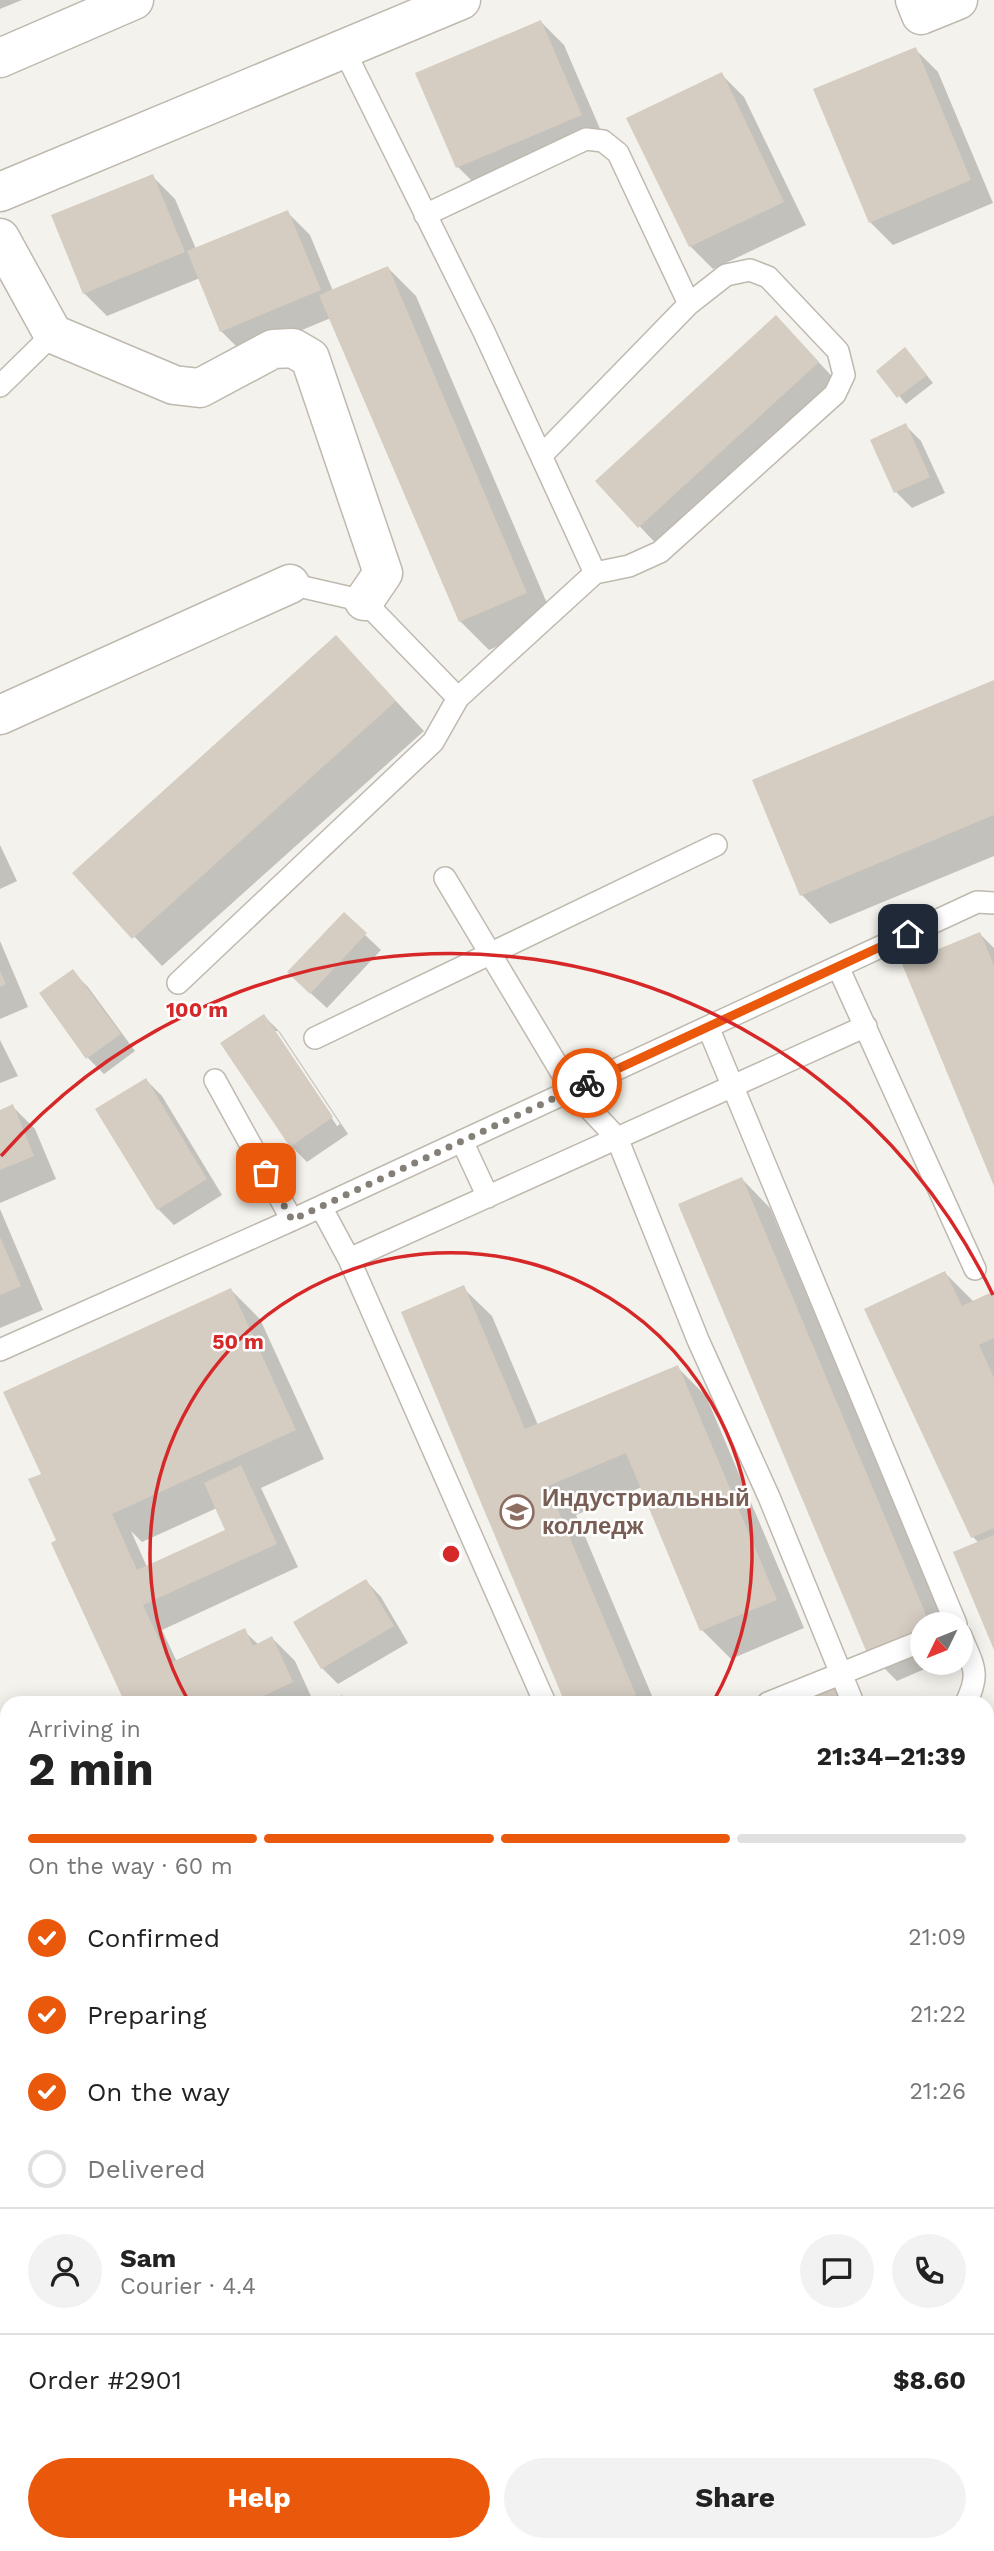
<!DOCTYPE html>
<html lang="en">
<head>
<meta charset="utf-8">
<style>
	:root { --surface:#fff; --page:#f2f2f2; --text:#222; --muted:#767676; --line:#e0e0e0; --accent:#ea580c }
	body { margin:0; font-family:"Work Sans",sans-serif; background:var(--page); color:var(--text); height:100vh; display:flex; flex-direction:column; font-size:26px; white-space:nowrap }
	* { box-sizing:border-box; margin:0 }
	p { font-size:23px; color:var(--muted) }
	.icon { flex:none; width:38px; height:38px; fill:none; stroke:currentColor; stroke-width:2; stroke-linecap:round; stroke-linejoin:round }
	.map { position:relative; flex:1; overflow:hidden }
	.drawer { position:absolute; left:0px; top:1696px; width:994px; height:856px; display:flex; flex-direction:column; background:var(--surface); border-radius:21px 21px 0 0; box-shadow:0 4px 18px #0003 }
	.drawer>* { flex:none }
	.needle { width:46px; rotate:227deg }
	.tools { position:absolute; left:910px; top:1612px; display:grid; gap:14px }
	.tools a { display:grid; place-items:center; width:63px; height:63px; border-radius:50%; background:var(--surface); box-shadow:0 4px 18px #0003; font-size:35px }
	.pin { position:absolute; display:grid; place-items:center; width:60px; height:60px; color:#fff; margin:-30px; border-radius:14px; box-shadow:0 4px 10px #0006 }
	.courier { position:absolute; display:grid; place-items:center; width:70px; height:70px; margin:-35px; border:5px solid #ea580c; border-radius:50%; background:#fff; color:#222; box-shadow:0 2px 9px #0007 }
	.head em { font-style:normal; font-weight:700 }
	.head div { display:flex; flex-direction:column-reverse }
	.head { display:flex; align-items:center; justify-content:space-between; height:119px; padding:0 28px }
	h1 { font-size:46px; font-weight:700; line-height:52px }
	.bar { display:grid; grid-template-columns:repeat(4,1fr); gap:10px 7px; align-content:center; height:84px; padding:0 28px }
	.bar i { height:9px; border-radius:5px; background:var(--line) }
	.bar .on { background:var(--accent) }
	.bar p { grid-column:span 4 }
	.line { display:flex; align-items:center; gap:18px; padding:0 28px; border-top:2px solid var(--line) }
	.line div { flex:1 }
	.round { display:grid; place-items:center; flex:none; width:74px; height:74px; border-radius:37px; background:var(--page) }
	ol { padding:0 28px; list-style:none }
	li { display:flex; align-items:center; gap:21px; height:77px }
	li p { margin-inline-start:auto }
	li .icon { padding:7px; border-radius:50%; background:var(--accent); color:#fff; stroke-width:4 }
	li:last-child { color:var(--muted) }
	li i { width:38px; height:38px; border:4px solid var(--line); border-radius:50% }
	.cta { display:flex; gap:14px; margin-top:auto; padding:14px 28px }
	.cta a { flex:1; height:80px; border-radius:42px; background:var(--accent); color:#fff; font-size:28px; font-weight:700; line-height:80px; text-align:center }
	.cta a+a { background:var(--page); color:var(--text) }
	.map>svg:first-child { display:block }
	.shadow { fill:#0003; fill-rule:evenodd }
	.building { fill:#d5cdc2 }
	.lines { fill:none; stroke-linecap:round; stroke-linejoin:round }
	.service-casing { stroke:#bfb9af; stroke-width:24 }
	.minor-casing { stroke:#bfb9af; stroke-width:41 }
	.secondary-casing { stroke:#d0c2a0; stroke-width:41 }
	.service { stroke:#fff; stroke-width:21 }
	.minor { stroke:#fff; stroke-width:38 }
	.secondary { stroke:#faeed0; stroke-width:38 }
	.done { stroke:#848078; stroke-width:7; stroke-dasharray:0 12.6 }
	.route { stroke:#ea580c; stroke-width:9 }
	.ring { fill:none; stroke:#d62828; stroke-width:3.5 }
	.labels { text-anchor:middle; dominant-baseline:central; stroke-width:5; stroke-linejoin:round; paint-order:stroke }
	.education-label { font-size:24px; font-weight:bold; fill:#785e54; stroke:#fff; text-anchor:start }
	.centre { fill:#d62828; stroke:#fff; stroke-width:3.5 }
	.ring-label { font-size:21px; text-anchor:middle; font-weight:bold; fill:#d62828; stroke:#fff; stroke-width:5; stroke-linejoin:round; paint-order:stroke }
</style>
</head>
<body>
<div class="map">
<svg width="994" height="2551" viewBox="0 0 994 2551">
	<rect width="100%" height="100%" fill="#f4f2ec"/>
	<path class="shadow" d="M0 0H22L0 9Z
		M541 22 564 45 604 138 481 190 458 167 417 74Z
		M915 49 938 72 993 203 893 245 870 222Z
		M721 74 744 97 806 225 713 269 690 246Z
		M152 176 175 199 196 249 287 212 310 235 333 291 388 268 416 296 555 622 489 650 460 621 331 318 244 354 221 331 200 278 107 316 84 293Z
		M798 340 841 386 662 550 597 481Z
		M912 357 933 383 906 404 878 371Z
		M905 425 921 441 945 493 912 508 896 492 872 441Z
		M336 637 424 731 162 966 75 873Z
		M994 682V856L830 924 802 895 754 781Z
		M0 845 17 881 0 889Z
		M344 915 381 950 327 1008 305 988Z
		M980 934 994 948V1182Z
		M0 941 28 1007 0 1019Z
		M72 971 88 987 135 1051 104 1074 88 1058 41 994Z
		M264 1016 280 1032 348 1134 307 1162 291 1146ZM274 1031H278L340 1124 337 1126Z
		M0 1040 18 1076 0 1083Z
		M146 1080 162 1096 222 1195 174 1225 158 1209Z
		M12 1106 35 1129 56 1179 0 1203V1112Z
		M742 1179 770 1208 946 1624H922V1662H941L897 1681 868 1652Z
		M0 1209 43 1310 0 1328Z
		M945 1273 974 1302 994 1293V1645L979 1543 973 1537Z
		M463 1288 492 1316 538 1425 677 1367 706 1396 804 1628 731 1659 702 1630 642 1487 576 1515 655 1703H567Z
		M231 1290 260 1319 324 1459 261 1488 298 1567 162 1630 177 1662 244 1631 259 1645 272 1638 295 1661 314 1703H127L58 1541 43 1475ZM217 1508 228 1531 147 1567 131 1531 142 1542Z
		M366 1581 381 1597 408 1643 338 1684 322 1668Z
		M994 1884V2029L987 2022V1887Z
		M987 2161 994 2177V2211L987 2215Z
		M55 2544H145L147 2551H58Z
		M451 2544H592L593 2546 580 2551H454Z
		M798 2544H967L952 2551H871L866 2546 854 2551H804Z"/>
	<path class="building" d="M541 20 582 115 456 168 415 73Z
		M916 47 971 180 869 223 813 89Z
		M722 72 784 202 689 247 626 118Z
		M153 174 185 252 83 294 51 215Z
		M288 210 321 290 220 332 187 251Z
		M388 266 527 593 459 622 319 295Z
		M776 315 819 362 638 528 595 481Z
		M905 347 927 375 897 398 876 371Z
		M906 423 930 477 894 493 870 440Z
		M336 635 396 701 132 939 72 873Z
		M994 680V815L800 896 752 780Z
		M344 912 367 933 310 994 287 972Z
		M980 932 994 966V1186L902 964Z
		M73 969 121 1034 86 1059 39 993Z
		M0 971 6 984 0 987Z
		M264 1014 333 1117 290 1147 220 1043Z
		M146 1078 207 1179 157 1210 95 1109Z
		M13 1104 34 1156 0 1170V1110Z
		M742 1177 930 1624H922V1630L867 1653 678 1204Z
		M0 1237 21 1286 0 1295Z
		M945 1271 962 1306 994 1291V1338L979 1345 994 1378V1528L971 1538 864 1309Z
		M464 1285 525 1429 678 1365 777 1600 700 1631 626 1453 548 1486 636 1695 617 1703H565L401 1312Z
		M231 1288 296 1430 112 1514 137 1570 225 1530 204 1483 241 1465 277 1544 143 1605 170 1663 245 1628 253 1646 272 1636 293 1682 249 1703H125L51 1543 56 1540 28 1479 41 1474 3 1392Z
		M994 1535V1650L953 1552Z
		M366 1579 394 1626 321 1669 293 1622Z
		M833 1683 841 1703H785Z
		M342 1695 346 1703H328Z
		M994 1882V1997L987 2000V1886Z
		M994 2217V2385L987 2370V2220Z
		M7 2274V2436L0 2420V2277Z
		M53 2544H129L132 2551H56Z
		M449 2544H521L507 2551H452Z"/>
	<g class="lines">
		<defs>
			<path id="service" d="M343 48 484 332 595 573
				M425 215 586 139 603 141 618 153 689 304
				M0 386 53 334
				M290 584 364 601 458 698
				M445 878 572 1090 617 1138 698 1340 769 1497 853 1703
				M838 967 975 1269
				M178 983 433 742 458 698 595 573 629 566 660 552 835 394 844 375 838 351 768 277 750 270 726 275 689 304 542 455
				M708 1027 956 1624
				M315 1038 716 845
				M215 1080 292 1220
				M462 1141 488 1197
				M321 1207 349 1259 545 1703
				M349 1259 866 1026
				M0 1350 292 1220 977 902 994 903
				M961 1636C973 1666 981 1672 966 1703
				M768 1703 922 1641
				M987 1796 994 1812
				M987 1845 994 1834
				M0 2047 7 2044
				M0 2077 7 2092
				M0 2237 7 2234
				M0 2497 7 2514
				M19 2544 22 2551"/>
			<path id="minor" d="M915 0 921 15 958 0
				M0 58 134 0
				M0 192 461 0
				M0 238 53 334 174 385 200 388 273 349 293 348 310 358 383 573 364 601
				M0 715 290 584
				M987 2432 994 2447"/>
			<path id="secondary" d="M0 1821 7 1838
				M289 2544 292 2551"/>
		</defs>
		<use href="#service" class="service-casing"/>
		<use href="#minor" class="minor-casing"/>
		<use href="#secondary" class="secondary-casing"/>
		<use href="#service" class="service"/>
		<use href="#minor" class="minor"/>
		<use href="#secondary" class="secondary"/>
	</g>
	<g class="lines">
		<path class="done" d="M266 1173 292 1220 587 1083"/>
		<path class="route" d="M587 1083 908 934"/>
	</g>
	<g class="ring">
		<path d="M189 1702A301 301 0 1 1 713 1702"/>
		<path d="M1 1156A601 601 0 0 1 993 1295"/>
	</g>
	<defs>
		<symbol id="university-ring" viewBox="-11 -11 22 22"><circle r="9.5" fill="#fff" stroke="#8d6e63" stroke-width="1.5"/><path d="M0-5L7-2L0 1L-7-2ZM-4 1L0 2.5L4 1V4Q0 6-4 4Z" fill="#8d6e63"/></symbol>
	</defs>
	<g fill-rule="evenodd">
		<use href="#university-ring" x="498" y="1493" width="38" height="38"/>
	</g>
	<g class="labels">
		<g class="education-label">
			<text x="542" y="1498">Индустриальный<tspan x="542" dy="28">колледж</tspan></text>
		</g>
	</g>
	<circle cx="451" cy="1554" r="10" class="centre"/>
	<g class="ring-label">
		<text x="197" y="1017">100 m</text>
		<text x="238" y="1349">50 m</text>
	</g>
</svg>
<div class="tools">
<a><svg class="needle" viewBox="-14 -14 28 28"><path d="M0-13l5 13h-10z" fill="#e53935"/><path d="M0 13l5-13h-10z" fill="#767676"/></svg></a>
</div>
<div class="pin" style="left:266px;top:1173px;background:#ea580c"><svg class="icon" aria-label="bag" viewBox="0 0 24 24"><path d="M5 8h14l-1 12H6zM9 8a3 3 0 0 1 6 0"/></svg></div>
<div class="pin" style="left:908px;top:934px;background:#1f2937"><svg class="icon" aria-label="home" viewBox="0 0 24 24"><path d="M3 11l9-7 9 7M6 9v11h12V9"/></svg></div>
<div class="courier" style="left:587px;top:1083px"><svg class="icon" aria-label="bike" viewBox="0 0 24 24"><circle cx="6" cy="16" r="4"/><circle cx="18" cy="16" r="4"/><path d="M6 16l4-8h5l3 8M10 8l3 8H6M13 5h3"/></svg></div>
<section class="drawer">
<div class="head"><div><h1>2 min</h1><p>Arriving in</p></div><em>21:34–21:39</em></div>
<div class="bar"><i class="on"></i><i class="on"></i><i class="on"></i><i></i><p>On the way · 60 m</p></div>
<ol>
<li><svg class="icon" aria-label="check" viewBox="0 0 24 24"><path d="M5 12l5 5 9-10"/></svg>Confirmed<p>21:09</p></li>
<li><svg class="icon" aria-label="check" viewBox="0 0 24 24"><path d="M5 12l5 5 9-10"/></svg>Preparing<p>21:22</p></li>
<li><svg class="icon" aria-label="check" viewBox="0 0 24 24"><path d="M5 12l5 5 9-10"/></svg>On the way<p>21:26</p></li>
<li><i></i>Delivered</li>
</ol>
<div class="line" style="height:126px"><a class="round"><svg class="icon" aria-label="person" viewBox="0 0 24 24"><circle cx="12" cy="8" r="4"/><path d="M4 21q1-7 8-7t8 7"/></svg></a><div><b>Sam</b><p>Courier · 4.4</p></div><a class="round"><svg class="icon" aria-label="chat" viewBox="0 0 24 24"><path d="M4 5h16v11H9l-5 4z"/></svg></a><a class="round"><svg class="icon" aria-label="phone" viewBox="0 0 24 24"><path d="M5 4h4l2 5-3 2q2 4 5 5l2-3 5 2v4C11 20 4 13 5 4z"/></svg></a></div>
<div class="line" style="height:91px"><div>Order #2901</div><b>$8.60</b></div>
<div class="cta"><a>Help</a><a>Share</a></div>
</section>
</div>
</body>
</html>
